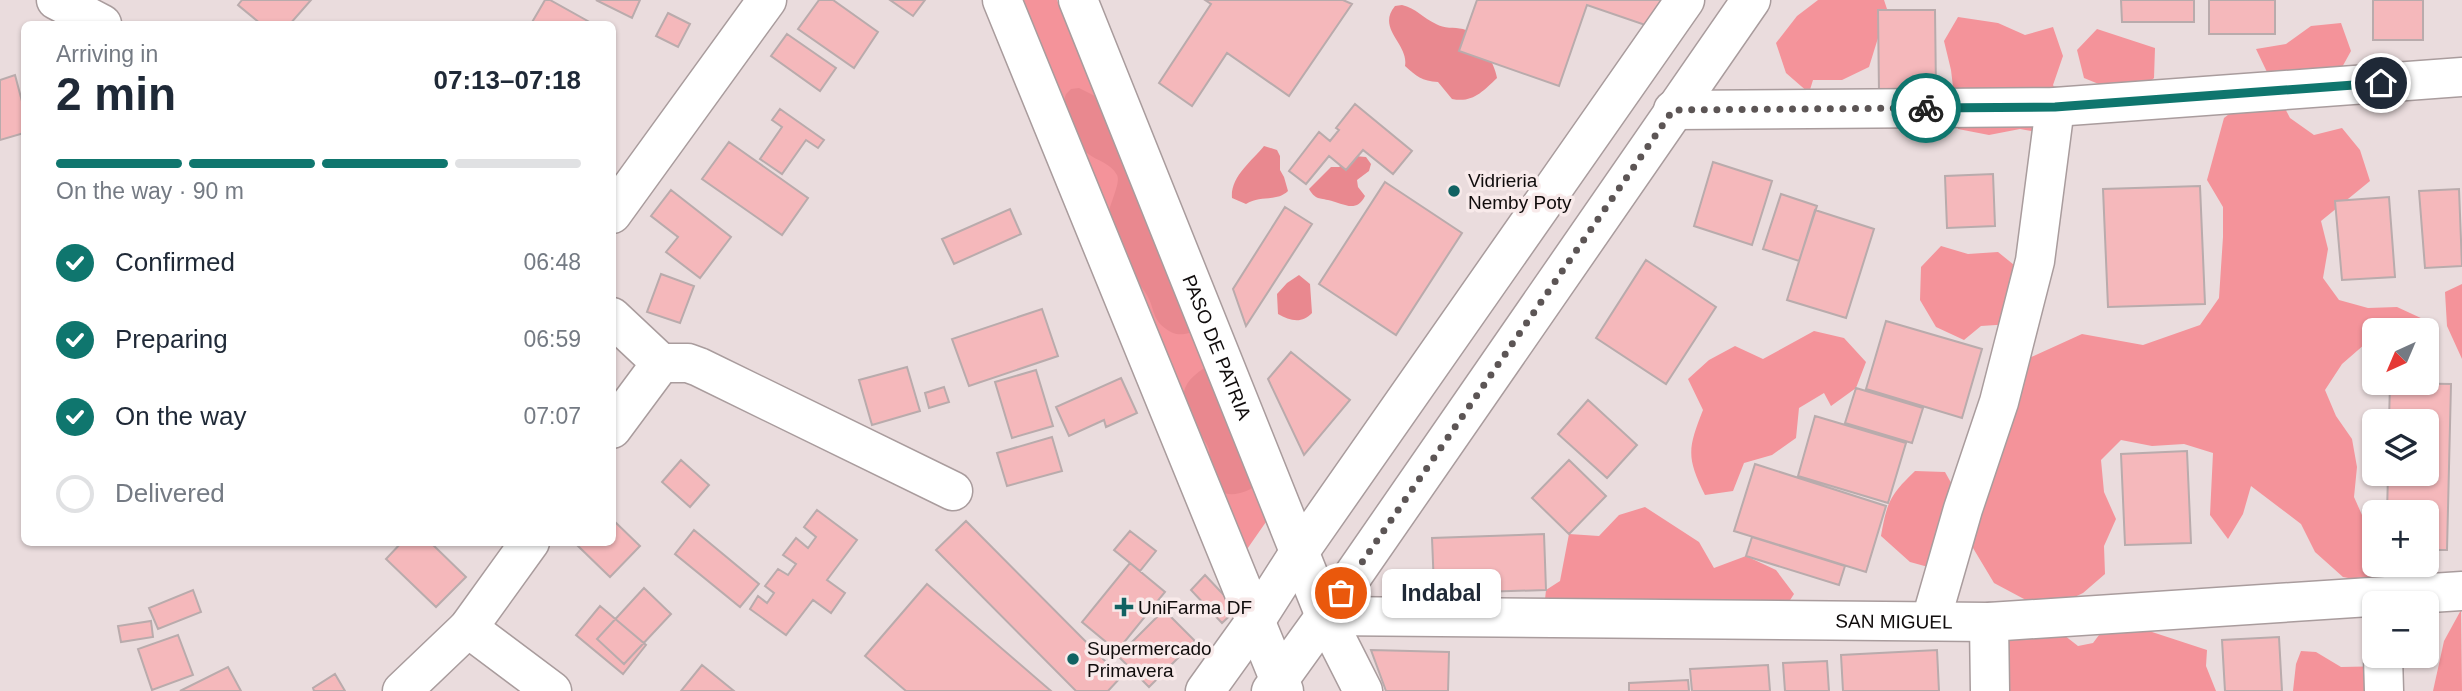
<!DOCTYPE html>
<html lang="en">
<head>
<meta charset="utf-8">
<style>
	:root { --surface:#fff; --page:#f6f6f7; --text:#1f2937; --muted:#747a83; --line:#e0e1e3; --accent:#0f766e }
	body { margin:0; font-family:Arial,sans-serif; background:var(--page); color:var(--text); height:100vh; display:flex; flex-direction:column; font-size:26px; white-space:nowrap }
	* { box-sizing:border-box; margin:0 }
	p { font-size:23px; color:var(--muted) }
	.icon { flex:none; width:38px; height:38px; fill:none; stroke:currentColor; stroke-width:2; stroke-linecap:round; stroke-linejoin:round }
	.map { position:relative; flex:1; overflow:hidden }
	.panel { position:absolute; left:21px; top:21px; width:595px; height:525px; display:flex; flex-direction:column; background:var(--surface); border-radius:10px; box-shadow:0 2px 5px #0004 }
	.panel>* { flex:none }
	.needle { width:46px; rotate:224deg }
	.buttons { position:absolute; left:2362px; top:318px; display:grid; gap:14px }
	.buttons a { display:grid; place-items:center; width:77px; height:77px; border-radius:10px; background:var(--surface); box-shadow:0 2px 5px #0004; font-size:35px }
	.pin { position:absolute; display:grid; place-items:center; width:60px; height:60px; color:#fff; margin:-30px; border:4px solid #fff; border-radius:50%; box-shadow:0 2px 7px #0007 }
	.courier { position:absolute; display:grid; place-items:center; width:70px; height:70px; margin:-35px; border:5px solid #0f766e; border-radius:50%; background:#fff; color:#222; box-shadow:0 2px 9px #0007 }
	.bubble { position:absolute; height:49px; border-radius:10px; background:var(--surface); box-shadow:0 2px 5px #0004; font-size:23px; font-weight:800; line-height:49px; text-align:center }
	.head em { font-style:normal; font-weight:800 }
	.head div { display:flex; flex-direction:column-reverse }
	.head { display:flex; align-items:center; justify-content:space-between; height:119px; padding:0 35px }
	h1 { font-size:46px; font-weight:800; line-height:52px }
	.bar { display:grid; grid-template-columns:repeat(4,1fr); gap:10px 7px; align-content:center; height:84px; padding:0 35px }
	.bar i { height:9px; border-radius:5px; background:var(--line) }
	.bar .on { background:var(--accent) }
	.bar p { grid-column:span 4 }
	ol { padding:0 35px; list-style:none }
	li { display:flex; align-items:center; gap:21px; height:77px }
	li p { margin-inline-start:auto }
	li .icon { padding:7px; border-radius:50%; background:var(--accent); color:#fff; stroke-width:4 }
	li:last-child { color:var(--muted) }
	li i { width:38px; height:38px; border:4px solid var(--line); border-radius:50% }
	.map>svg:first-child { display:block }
	.green { fill:#f4939a }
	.forest { fill:#e9888f }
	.building { fill:#f5b8bb; stroke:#b9abac; stroke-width:2 }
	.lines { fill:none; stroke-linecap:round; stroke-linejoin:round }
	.minor-casing { stroke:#a99c9d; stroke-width:41 }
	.highway-casing { stroke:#a99c9d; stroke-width:41 }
	.minor { stroke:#fff; stroke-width:38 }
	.highway { stroke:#fff; stroke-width:38 }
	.done { stroke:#5c5555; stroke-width:7; stroke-dasharray:0 12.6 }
	.route { stroke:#0f766e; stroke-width:9 }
	.poi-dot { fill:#116262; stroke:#f8eaea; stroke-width:2.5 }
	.labels { text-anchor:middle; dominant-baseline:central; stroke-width:7; stroke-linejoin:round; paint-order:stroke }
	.poi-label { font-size:19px; fill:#100c0c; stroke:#f8eaea; text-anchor:start }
	.street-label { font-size:19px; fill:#100c0c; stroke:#f8eaea }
</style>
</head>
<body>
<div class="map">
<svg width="2462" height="691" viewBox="0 0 2462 691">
	<rect width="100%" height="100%" fill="#eadcdd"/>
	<path class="green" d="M1017 0H1057L1277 506 1243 555Z
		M1818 0H1884L1887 9 1869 67 1842 80H1813L1809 93 1786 73 1776 43 1797 16Z
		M1958 17 1998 23 2025 35 2053 27 2063 56 2053 85 2068 113 2049 134 2020 129 1989 135 1958 129 1951 70 1944 41Z
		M2341 23 2351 51 2335 80 2276 91 2290 118 2314 135 2342 128 2360 150 2370 181 2321 221 2328 249 2323 278 2339 300 2368 308 2397 307 2423 319 2424 331H2375V345L2365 344 2342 364 2325 390 2336 416 2352 439 2357 467 2354 497 2366 524 2375 535V565H2380L2374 583 2343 577 2315 552 2301 524 2251 486 2243 514 2228 539 2210 515 2213 453 2184 444 2152 446 2121 440 2101 460 2104 492 2116 519 2104 546 2105 574 2083 593 2052 608 2024 599 1994 583 1961 528 1939 570 1910 562 1881 536C1887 502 1890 495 1915 471L1945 472 1959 497 2027 359 2082 334 2143 345 2200 325 2219 298 2223 237V207L2207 180 2224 118 2247 100 2276 91 2256 49 2286 44 2311 26Z
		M2097 29 2155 48 2154 78 2133 98 2084 78 2077 50Z
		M1941 246 1968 254 1998 252 2024 273 2011 324 1981 326 1964 340 1936 327 1920 300 1921 267Z
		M2462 284V359L2447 326 2445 292Z
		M1814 331 1844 338 1866 362 1856 388 1831 406 1824 393 1799 408 1796 438 1772 455 1744 463 1733 491 1705 495C1686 457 1688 448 1703 410L1688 379 1709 360 1735 346 1763 359Z
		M1645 507 1699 542 1714 568 1746 556 1776 570 1794 594 1778 619H1543L1546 590 1560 581 1569 534 1599 536 1619 515Z
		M2461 610 2462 691H2433L2444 641Z
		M2055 628 2078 646 2093 643 2102 631H2149L2207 650 2206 666 2216 691H2004L2000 662 2012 635Z
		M2301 651 2316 652 2341 667 2389 666 2399 691H2293L2296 664Z"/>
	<path class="forest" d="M1402 5C1416 8 1423 18 1436 24 1444 29 1454 27 1463 29 1477 32 1495 63 1497 78 1482 92 1473 103 1452 99L1438 82C1422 81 1416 76 1405 66 1409 44 1376 29 1395 6Z
		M1079 88 1107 102 1125 160 1123 167 1132 180 1204 329C1194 331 1182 337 1173 333 1151 322 1156 311 1147 295 1142 286 1132 278 1126 270 1120 262 1108 236 1107 226 1104 213 1122 184 1117 175 1111 163 1097 161 1087 153 1072 143 1068 124 1061 108L1066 94 1071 89Z
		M1264 146 1277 150 1280 156V170L1284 177 1288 191C1277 202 1260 195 1246 204L1232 198C1230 177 1252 161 1264 146Z
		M1354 156 1366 157 1371 164 1369 171 1357 180 1358 187 1365 196C1356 214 1343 203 1328 200 1318 198 1315 199 1309 189L1331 167H1339Z
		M1299 275 1310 284 1312 313C1302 324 1290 321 1278 314L1277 294 1287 283Z
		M1211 364 1260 483C1244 495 1219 503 1211 477 1208 468 1211 458 1209 449 1207 443 1201 436 1198 430 1178 399 1176 384 1211 364Z"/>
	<path class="building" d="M242 0H311L290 24H261L238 5Z
		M545 0H550L593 24H531Z
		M596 0H640L632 18Z
		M819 0H833L878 32 854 68 798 29Z
		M890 0H925L913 16Z
		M1205 0H1343L1352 4 1289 96 1227 53 1192 106 1159 83 1211 4Z
		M1477 0H1661L1651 27 1587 5 1559 86 1459 51Z
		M2121 0H2194V22H2122Z
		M2209 0H2275V34H2209Z
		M2373 0H2423V40H2373Z
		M1878 10H1935L1936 91 1879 92Z
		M668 13 690 24 678 47 656 36Z
		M787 34 836 68 820 91 771 56Z
		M15 75 24 109V133L0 140V80Z
		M1355 104 1412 151 1393 174 1363 150 1346 170 1329 156 1306 184 1289 171 1319 132 1330 141 1339 130 1336 128Z
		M780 109 824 140 818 148 806 140 782 174 760 159 782 127 772 120Z
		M729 142 808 198 782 235 702 179Z
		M1713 162 1772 181 1752 245 1694 226Z
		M1993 174 1995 226 1947 228 1945 176Z
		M1385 182 1462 233 1396 335 1319 284Z
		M2200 186 2205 304 2108 307 2103 189Z
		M2459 189 2462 266 2425 268 2419 191Z
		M671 190 731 237 700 278 666 252 678 237 651 216Z
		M1781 194 1817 206 1799 261 1763 249Z
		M2389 197 2395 277 2342 280 2335 201Z
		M1285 207 1312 224 1246 326 1233 289Z
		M1010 209 1021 234 954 264 942 239Z
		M1815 210 1874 229 1846 318 1787 300Z
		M1646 260 1716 307 1666 384 1596 338Z
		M661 274 694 286 680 323 647 312Z
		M1042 309 1058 356 969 386 952 339Z
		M1886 321 1982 349 1962 418 1866 389Z
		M1291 352 1350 400 1304 455 1268 379Z
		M907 367 920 411 872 425 859 380Z
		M1036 370 1053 426 1012 438 995 382Z
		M1121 378 1137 413 1106 427 1104 420 1069 436 1056 407Z
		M2390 383 2451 384 2447 550H2427V513H2387L2388 474H2427V422H2389Z
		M944 387 949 402 929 408 925 393Z
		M1856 388 1923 408 1912 443 1845 423Z
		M1588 400 1637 445 1607 478 1558 434Z
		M1815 416 1906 443 1888 503 1798 476Z
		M1052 437 1062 471 1007 486 997 453Z
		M2187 451 2191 543 2125 545 2121 454Z
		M681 460 709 485 690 507 662 482Z
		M1569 460 1606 496 1569 534 1532 498Z
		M1755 464 1886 506 1866 572 1734 531Z
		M817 510 857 540 827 580 845 593 831 613 813 600 786 635 750 609 758 596 767 603 774 593 765 586 778 569 788 575 796 564 783 555 796 538 808 548 816 537 804 527Z
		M612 519 640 546 610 577 576 544 612 542Z
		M966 521 1121 677 1108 691H1076L936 550Z
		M694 530 759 584 740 607 675 554Z
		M1130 531 1156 551 1140 571 1114 550Z
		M1544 534 1546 590 1480 592 1481 610 1435 612 1432 538Z
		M1752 537 1845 566 1839 585 1746 556Z
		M402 542H430L466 577 436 607 386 559Z
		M1130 563 1165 592 1117 651 1082 622Z
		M1205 575 1237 609 1222 623 1191 590Z
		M927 584 1051 691H906L865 656Z
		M644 588 671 614 624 664 597 639Z
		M193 590 201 612 158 629 149 608Z
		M600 606 646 645 623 674 576 635Z
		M1164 610 1195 641 1149 687 1118 656Z
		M151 621 153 637 121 642 118 626Z
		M178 635 193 675 152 690 138 649Z
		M2279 637 2282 691H2225L2222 640Z
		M1371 650 1449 652 1448 691H1386Z
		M1937 650 1939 691H1843L1841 655Z
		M1827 661 1829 691H1785L1783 663Z
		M702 665 734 691H681Z
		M1768 665 1770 691H1692L1690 669Z
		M228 667 241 691H180Z
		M335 674 345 691H314L313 688Z
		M1688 680 1689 691H1629V683Z"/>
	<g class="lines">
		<defs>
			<g id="minor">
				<path d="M56 0 102 24"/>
				<path d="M1002 0 1284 691"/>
				<path id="s1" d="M1078 0 1325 616 1363 691"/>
				<path d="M1673 110 2055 107 2462 77"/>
				<path d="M612 214 767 0"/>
				<path d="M612 317 661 363 612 429"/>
				<path d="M661 363H688L699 367 953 491"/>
				<path id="s2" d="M1325 616 1989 622 2462 591"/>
				<path d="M1931 620 1963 509 1999 402 2035 261 2055 107"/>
				<path d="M1989 622 1990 691"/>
				<path d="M468 628 552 691"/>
				<path d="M2383 656 2384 691"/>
				<path d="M402 691 468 628 530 542"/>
			</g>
			<path id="highway" d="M1205 691 1256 620 1300 551 1685 0
				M1271 691 1325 616 1751 0"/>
		</defs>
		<use href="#minor" class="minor-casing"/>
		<use href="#highway" class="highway-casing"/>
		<use href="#minor" class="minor"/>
		<use href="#highway" class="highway"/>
	</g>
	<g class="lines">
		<path class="done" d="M1341 593 1673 110 1926 108"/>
		<path class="route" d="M1926 108 2055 107 2381 83"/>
	</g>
	<g class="poi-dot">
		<circle cx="1454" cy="191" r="7"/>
		<path d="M1120.5 596.5h7v7h7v7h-7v7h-7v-7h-7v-7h7z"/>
		<circle cx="1073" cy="659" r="7"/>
	</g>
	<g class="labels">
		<g class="poi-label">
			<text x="1468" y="180">Vidrieria<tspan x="1468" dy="22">Nemby Poty</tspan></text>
			<text x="1138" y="607">UniFarma DF</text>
			<text x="1087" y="648">Supermercado<tspan x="1087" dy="22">Primavera</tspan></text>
		</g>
		<g class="street-label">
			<text stroke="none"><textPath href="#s1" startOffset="374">PASO DE PATRIA</textPath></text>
			<text stroke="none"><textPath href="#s2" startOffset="569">SAN MIGUEL</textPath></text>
		</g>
	</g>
</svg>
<div class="buttons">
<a><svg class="needle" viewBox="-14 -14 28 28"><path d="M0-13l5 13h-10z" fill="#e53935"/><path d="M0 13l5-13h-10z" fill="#747a83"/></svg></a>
<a><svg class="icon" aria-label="layers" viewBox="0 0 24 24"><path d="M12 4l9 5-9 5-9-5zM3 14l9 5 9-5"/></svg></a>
<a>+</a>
<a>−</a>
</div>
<div class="pin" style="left:1341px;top:593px;background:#ea580c"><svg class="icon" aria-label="bag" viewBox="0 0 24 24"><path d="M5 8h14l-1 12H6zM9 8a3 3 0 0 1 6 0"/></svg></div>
<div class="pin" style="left:2381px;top:83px;background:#1f2937"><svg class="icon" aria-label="home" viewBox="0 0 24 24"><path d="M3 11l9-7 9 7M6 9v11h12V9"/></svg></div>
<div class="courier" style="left:1926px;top:108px"><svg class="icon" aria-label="bike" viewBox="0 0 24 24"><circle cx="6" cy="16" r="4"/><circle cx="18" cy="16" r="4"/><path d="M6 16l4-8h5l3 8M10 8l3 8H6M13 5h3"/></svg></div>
<div class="bubble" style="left:1382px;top:569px;width:119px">Indabal</div>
<section class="panel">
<div class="head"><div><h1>2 min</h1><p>Arriving in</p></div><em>07:13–07:18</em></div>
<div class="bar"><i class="on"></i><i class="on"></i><i class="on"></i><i></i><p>On the way · 90 m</p></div>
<ol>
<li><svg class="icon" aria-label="check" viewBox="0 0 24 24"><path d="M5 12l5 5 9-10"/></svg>Confirmed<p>06:48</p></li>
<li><svg class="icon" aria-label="check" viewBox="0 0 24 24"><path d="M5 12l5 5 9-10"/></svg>Preparing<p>06:59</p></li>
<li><svg class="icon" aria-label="check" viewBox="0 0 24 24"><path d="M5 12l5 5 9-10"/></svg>On the way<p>07:07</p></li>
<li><i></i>Delivered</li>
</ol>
</section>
</div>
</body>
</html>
